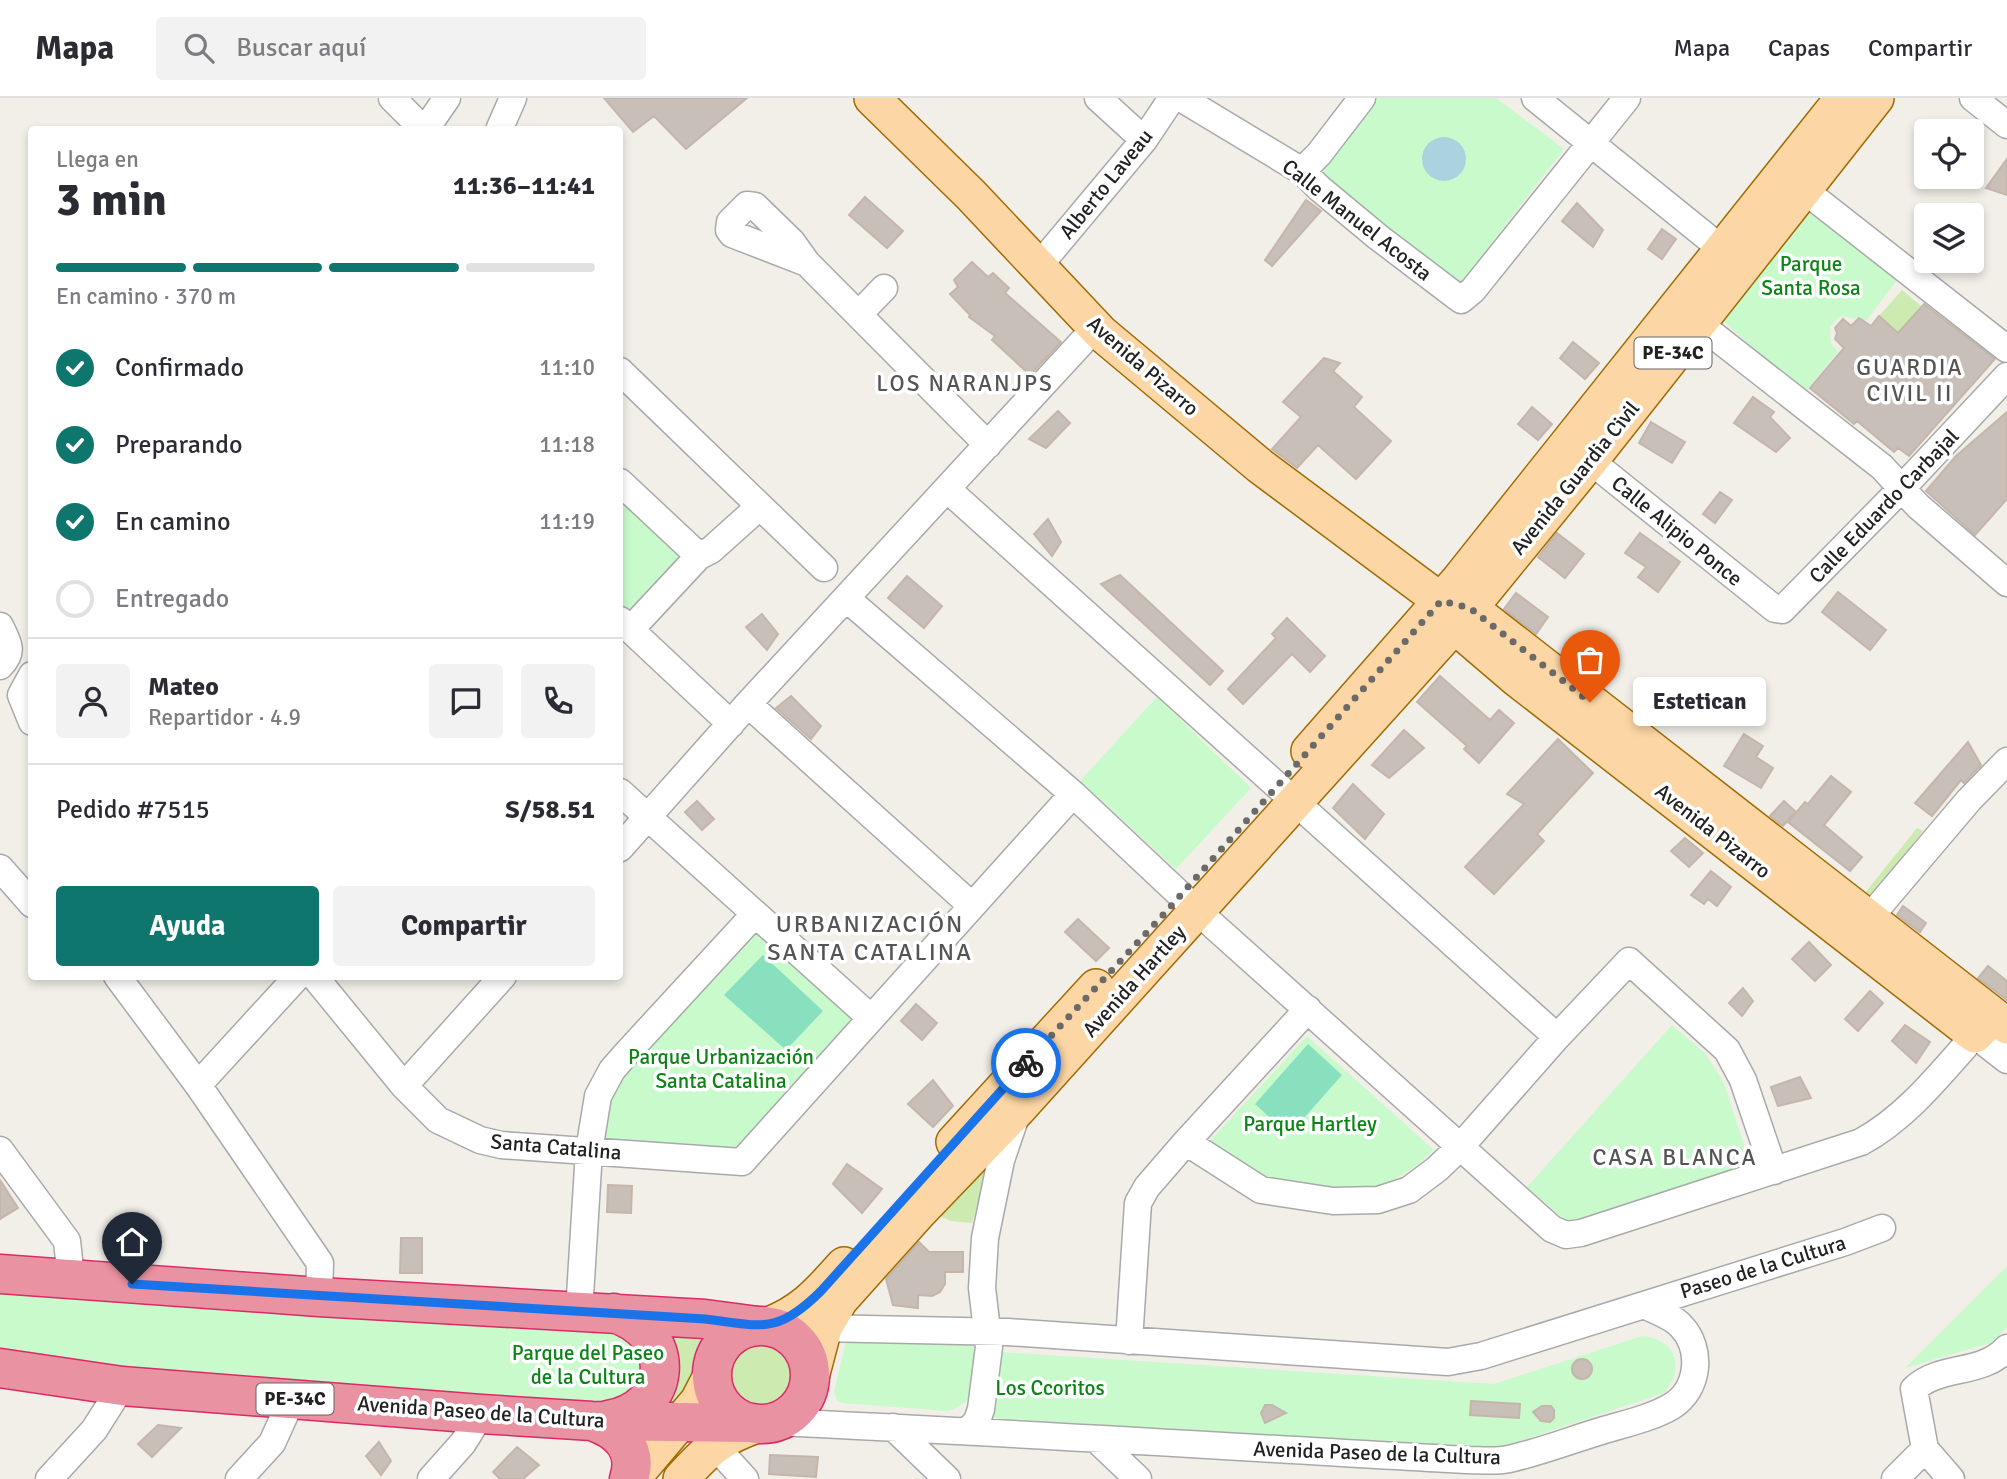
<!DOCTYPE html>
<html lang="es">
<head>
<meta charset="utf-8">
<style>
	:root { --surface:#fff; --page:#f2f2f3; --text:#2b2b33; --muted:#7c7c81; --line:#e1e1e2; --accent:#0f766e }
	body { margin:0; font-family:Signika,sans-serif; background:var(--page); color:var(--text); height:100vh; display:flex; flex-direction:column; font-size:26px; white-space:nowrap }
	* { box-sizing:border-box; margin:0 }
	p { font-size:23px; color:var(--muted) }
	.icon { flex:none; width:38px; height:38px; fill:none; stroke:currentColor; stroke-width:2; stroke-linecap:round; stroke-linejoin:round }
	.map { position:relative; flex:1; overflow:hidden }
	.details { position:absolute; left:28px; top:28px; width:595px; height:854px; display:flex; flex-direction:column; background:var(--surface); border-radius:7px; box-shadow:0 4px 10px #0003 }
	.details>* { flex:none }
	.buttons { position:absolute; left:1914px; top:21px; display:grid; gap:14px }
	.buttons a { display:grid; place-items:center; width:70px; height:70px; border-radius:7px; background:var(--surface); box-shadow:0 4px 10px #0003; font-size:35px }
	.pin { position:absolute; display:grid; place-items:center; width:60px; height:60px; color:#fff; margin:-72px -30px; border-radius:50% 50% 50% 0; rotate:-45deg; box-shadow:0 0 7px #0007 }
	.pin .icon { rotate:45deg }
	.courier { position:absolute; display:grid; place-items:center; width:70px; height:70px; margin:-35px; border:5px solid #1a73e8; border-radius:50%; background:#fff; color:#222; box-shadow:0 2px 9px #0007 }
	.bubble { position:absolute; height:49px; border-radius:7px; background:var(--surface); box-shadow:0 4px 10px #0003; font-size:23px; font-weight:700; line-height:49px; text-align:center }
	.headline em { font-style:normal; font-weight:700 }
	.headline div { display:flex; flex-direction:column-reverse }
	.headline { display:flex; align-items:center; justify-content:space-between; height:119px; padding:0 28px }
	h1 { font-size:46px; font-weight:700; line-height:52px }
	.bar { display:grid; grid-template-columns:repeat(4,1fr); gap:10px 7px; align-content:center; height:84px; padding:0 28px }
	.bar i { height:9px; border-radius:5px; background:var(--line) }
	.bar .selected { background:var(--accent) }
	.bar p { grid-column:span 4 }
	.line { display:flex; align-items:center; gap:18px; padding:0 28px; border-top:2px solid var(--line) }
	.line div { flex:1 }
	.round { display:grid; place-items:center; flex:none; width:74px; height:74px; border-radius:7px; background:var(--page) }
	ol { padding:0 28px; list-style:none }
	li { display:flex; align-items:center; gap:21px; height:77px }
	li p { margin-inline-start:auto }
	li .icon { padding:7px; border-radius:50%; background:var(--accent); color:#fff; stroke-width:4 }
	li:last-child { color:var(--muted) }
	li i { width:38px; height:38px; border:4px solid var(--line); border-radius:50% }
	.button { display:flex; gap:14px; margin-top:auto; padding:14px 28px }
	.button a { flex:1; height:80px; border-radius:7px; background:var(--accent); color:#fff; font-size:28px; font-weight:700; line-height:80px; text-align:center }
	.button a+a { background:var(--page); color:var(--text) }
	header { display:flex; align-items:center; gap:42px; box-sizing:border-box; height:98px; padding:0 35px; background:var(--surface); border-bottom:2px solid var(--line) }
	header strong { font-size:33px }
	nav { display:flex; gap:38px; margin-inline-start:auto; font-size:24px }
	.search { width:490px; height:63px; background:var(--page); display:flex; align-items:center; gap:18px; box-sizing:border-box; padding:0 24px; border-radius:7px; color:var(--muted); font-size:26px }
	.map>svg:first-child { display:block }
	.grass { fill:#cdebb0 }
	.park { fill:#c8facc }
	.pitch { fill:#88e0be }
	.water { fill:#aad3df }
	.building { fill:#c7bfb8; stroke:#c4b6ab; stroke-width:2 }
	.lines { fill:none; stroke-linecap:round; stroke-linejoin:round }
	.minor-casing { stroke:#a9a9a9; stroke-width:29 }
	.major-casing { stroke:#a06b00; stroke-width:38 }
	.highway-casing { stroke:#dc2a67; stroke-width:41 }
	.minor { stroke:#fff; stroke-width:26 }
	.major { stroke:#fcd6a4; stroke-width:35 }
	.highway { stroke:#e892a2; stroke-width:38 }
	.done { stroke:#6b6a68; stroke-width:7; stroke-dasharray:0 12.6 }
	.route { stroke:#1a73e8; stroke-width:9 }
	.labels { text-anchor:middle; dominant-baseline:central; stroke-width:7; stroke-linejoin:round; paint-order:stroke }
	.shield { fill:#fff; stroke:#646464; stroke-width:2 }
	.shield-label { font-size:19px; font-weight:bold; fill:#222 }
	.street-label { font-size:21px; fill:#222; stroke:#fff }
	.park-label { font-size:21px; fill:#0c8416; stroke:#fff }
	.neighbourhood-label { font-size:23px; letter-spacing:2px; fill:#555; stroke:#fff }
	.quarter-label { font-size:24px; letter-spacing:2px; fill:#555; stroke:#fff }
</style>
</head>
<body>
<header>
<strong>Mapa</strong>
<div class="search"><svg class="icon" aria-label="search" viewBox="0 0 24 24"><circle cx="10" cy="10" r="6"/><path d="M15 15l6 6"/></svg>Buscar aquí</div>
<nav><a>Mapa</a><a>Capas</a><a>Compartir</a></nav>
</header>
<div class="map">
<svg width="2007" height="1381" viewBox="0 0 2007 1381">
	<rect width="100%" height="100%" fill="#f2efe9"/>
	<path class="grass" d="M1902 192 1921 208 1898 235 1879 218Z
		M1917 730 1923 733 1866 805 1860 801Z
		M990 1063 972 1125 951 1123 934 1116Z
		M659 1232 708 1236 681 1306 656 1309Z
		M727 1276a34 34 0 1 1 68 0a34 34 0 1 1-68 0Z"/>
	<path class="park" d="M1370 0H1496L1564 51 1457 190 1311 73Z
		M1804 109 1897 182 1866 223 1840 218 1830 229 1831 245 1838 254 1803 296 1717 217Z
		M620 398 688 457 629 520 620 511Z
		M1157 599 1251 690 1176 771 1080 683Z
		M753 834 761 835 850 916 853 922 743 1051 606 1044 599 1040 610 994 638 958Z
		M1672 927 1705 955 1724 985 1752 1071 1568 1125 1527 1089Z
		M1307 938 1434 1052 1416 1068 1379 1091 1331 1095 1275 1085 1206 1047Z
		M2007 1168V1229L1991 1245 1905 1270Z
		M0 1193 612 1228 644 1252 640 1292 606 1307 114 1273 0 1255Z
		M1642 1238C1676 1241 1686 1269 1664 1295L1496 1351 994 1320 989 1309 1001 1254 1494 1286Z
		M846 1243 973 1245 977 1248C975 1276 981 1304 948 1313L842 1305 837 1302 834 1294Z"/>
	<path class="pitch" d="M763 857 823 913 786 952 724 897Z
		M1308 946 1342 977 1289 1037 1255 1006Z"/>
	<path class="water" d="M1422 61a22 22 0 1 1 44 0a22 22 0 1 1-44 0Z"/>
	<path class="building" d="M604 0H747L686 51 654 18 633 34Z
		M2007 61V97L1986 90Z
		M865 99 903 133 887 150 849 117Z
		M1306 102 1321 113 1272 168 1265 162Z
		M1577 105 1603 132 1593 149 1562 123Z
		M1662 131 1676 141 1662 161 1648 151Z
		M972 164 988 179 993 175 1009 190 1005 195 1061 244 1030 277 992 242 995 238 969 219 970 217 950 196 958 189 954 182Z
		M1924 206 1995 261 1909 358 1898 350 1894 354 1857 323 1854 326 1810 290 1844 250 1835 241 1837 235 1835 230 1843 221 1851 228 1859 220 1871 228 1879 218 1898 235Z
		M1573 244 1599 265 1585 281 1560 260Z
		M1324 260 1340 265 1333 273 1362 299 1354 309 1391 343 1356 381 1318 347 1297 370 1272 351 1301 319 1283 304Z
		M1753 299 1774 314 1770 319 1790 340 1776 354 1734 325Z
		M1532 309 1552 326 1538 342 1518 326Z
		M1058 313 1070 325 1046 350 1029 341Z
		M2007 314V401L1975 437 1926 393 1956 358Z
		M1651 324 1685 344 1672 365 1639 345Z
		M1720 394 1732 402 1715 425 1703 416Z
		M1048 421 1061 444 1052 458 1034 436Z
		M1557 435 1584 456 1565 480 1538 459Z
		M1640 435 1680 464 1658 494 1638 479 1646 469 1625 455Z
		M1120 477 1223 573 1210 587 1101 486Z
		M907 478 942 508 924 530 888 500Z
		M1838 494 1886 532 1870 552 1822 514Z
		M1516 495 1548 519 1536 536 1504 511Z
		M762 516 778 536 767 552 746 529Z
		M1287 520 1325 558 1310 574 1292 556 1243 606 1228 591 1276 540 1272 536Z
		M1584 543 1604 560 1593 573 1573 556Z
		M1440 578 1490 622 1499 612 1514 625 1479 665 1464 651 1467 648 1417 604Z
		M1658 596 1674 609 1664 623 1650 619Z
		M791 598 821 628 811 641 776 610Z
		M1404 632 1424 650 1389 680 1372 667Z
		M1744 636 1763 648 1756 659 1773 670 1761 690 1724 668Z
		M1558 641 1593 675 1537 736 1544 743 1494 796 1465 769 1524 706 1507 696Z
		M1968 644 1981 667 1964 685 1961 682 1932 718 1915 705Z
		M1831 678 1851 694 1824 727 1862 759 1850 773 1788 724 1805 704 1808 706Z
		M1353 686 1384 716 1365 741 1333 710Z
		M697 703 714 721 702 732 685 714Z
		M1784 703 1796 714 1783 728 1770 718Z
		M1685 740 1703 755 1689 769 1671 753Z
		M1711 773 1731 789 1717 808 1708 801 1704 806 1691 797Z
		M1903 808 1926 825 1920 834 1897 817Z
		M1078 821 1109 850 1096 863 1065 834Z
		M1809 844 1831 867 1815 883 1792 861Z
		M1988 868 2007 883V902L1978 880Z
		M1743 890 1753 903 1742 918 1729 905Z
		M1870 893 1883 905 1858 933 1845 921Z
		M916 906 937 925 922 942 901 923Z
		M1905 927 1930 944 1916 965 1892 943Z
		M1800 979 1811 1000 1778 1008 1771 989Z
		M933 982 953 1008 933 1029 908 1006Z
		M847 1066 882 1091 862 1115 833 1086Z
		M0 1082 18 1110 0 1121Z
		M608 1087 632 1088 631 1115 607 1114Z
		M401 1140H422V1175H400Z
		M919 1144 929 1154H963V1174H945V1186L940 1194 932 1198 918 1197V1210L893 1207 886 1181Z
		M1572 1271a10 10 0 1 1 20 0a10 10 0 1 1-20 0Z
		M1471 1303 1520 1306 1519 1320 1470 1317Z
		M1265 1307H1272L1286 1315 1265 1325 1261 1315Z
		M1542 1308H1551L1554 1312V1320L1550 1324 1541 1323 1533 1314Z
		M158 1327 181 1330 152 1359 138 1346Z
		M379 1344 391 1363 381 1377 366 1358Z
		M517 1349 539 1367 523 1381H500L493 1374Z
		M770 1357 818 1359 816 1379 769 1376Z"/>
	<g class="lines">
		<defs>
			<path id="minor" d="M392 0 424 32
				M1098 0 1144 42
				M1181 0 1302 73 1319 90 1378 139 1461 202 1473 192 1627 0
				M1535 0 1723 152
				M1973 0 2007 27
				M425 32 447 0
				M499 32 513 0
				M1302 73 1319 56 1362 0
				M1790 81 2007 251
				M807 165 732 136 729 132 730 124 747 107 755 108 792 144 807 165 988 347
				M1037 170 1144 42 1172 0
				M1684 214 1882 369 1918 408 2007 485
				M859 216 884 190
				M620 273 824 470
				M1577 352 1775 511 1782 512 1901 391 2007 278
				M620 384 699 458
				M947 391 1557 939
				M847 501 1073 696 1205 820 1552 1131 1566 1137 1581 1135 1861 1044C1907 1019 1941 975 1975 937L2007 962
				M620 522 731 626
				M0 528C8 545 15 553 0 568
				M630 532 699 458 711 452 760 408
				M32 577 21 597 32 624
				M748 606 971 807
				M620 694 871 920
				M620 750 748 606 1096 229
				M0 770 32 806
				M1858 833 1969 702 2007 663
				M117 878 198 987 320 1165 319 1199
				M314 878 404 988 438 1022 480 1042 501 1047 742 1064 1073 696
				M198 987 298 878
				M404 988 503 878
				M1186 1044 1261 1092 1333 1103 1378 1102 1409 1092 1437 1071 1461 1048 1557 939 1629 863 1727 952 1743 982 1774 1073
				M0 1052 67 1143 71 1180
				M579 1214 589 1053 598 998 612 972 626 956 754 817
				M773 1229 1008 1234 1448 1264 1481 1258 1845 1144 1882 1130
				M1129 1243 1138 1105 1147 1089 1186 1044 1308 911
				M774 1324C1004 1334 1235 1349 1466 1362 1480 1362 1495 1364 1509 1361 1540 1354 1571 1342 1601 1333 1624 1326 1652 1320 1672 1308 1699 1291 1703 1251 1681 1228 1672 1218 1656 1213 1644 1207
				M893 1329 947 1381
				M969 1332 977 1323 981 1311 989 1249 982 1190 985 1140 1001 1062 1016 1018
				M1097 1342 1138 1381
				M714 1347 745 1381
				M49 1381 94 1332 122 1288
				M239 1381 272 1345 292 1301
				M431 1381 463 1345 481 1316
				M1895 1381 1925 1351
				M1951 1381 1925 1351 1914 1291C1940 1266 1982 1278 2007 1250"/>
			<path id="major" d="M872 0 971 97 1101 235 1260 368 1441 503 1455 528 1517 581 1975 937 1994 918
				M1454 506 1470 510 2007 928
				M1309 653 1459 482 1843 0
				M954 1044 1096 889
				M766 1228C802 1215 819 1195 844 1167
				M810 1283 824 1230 840 1202 919 1114 1019 1010 1470 510 1589 364 1876 0
				M632 1381 698 1303 712 1276
				M681 1381C708 1351 721 1339 760 1326"/>
			<path id="highway" d="M0 1176 319 1199 705 1221 758 1228
				M712 1277a49 49 0 1 1 98 0a49 49 0 1 1-98 0Z
				M0 1270 122 1288 481 1316 592 1323 753 1325
				M608 1322C674 1311 678 1235 614 1215
				M592 1323C619 1332 639 1351 629 1381"/>
		</defs>
		<use href="#minor" class="minor-casing"/>
		<use href="#major" class="major-casing"/>
		<use href="#highway" class="highway-casing"/>
		<use href="#minor" class="minor"/>
		<use href="#major" class="major"/>
		<use href="#highway" class="highway"/>
	</g>
	<g class="lines">
		<path class="done" d="M1026 965 1164 816 1441 503 1470 510 1590 604"/>
		<path class="route" d="M132 1186 705 1221C762 1228 777 1237 821 1193L1026 965"/>
	</g>
	<g class="labels">
		<g class="shield">
			<rect x="1634.5" y="239.5" width="77" height="31" rx="5"/>
			<rect x="256.5" y="1285.5" width="77" height="31" rx="5"/>
		</g>
		<g class="shield-label">
			<text x="1673" y="255">PE-34C</text>
			<text x="295" y="1301">PE-34C</text>
		</g>
		<g class="street-label">
			<text transform="translate(1106 86) rotate(-51)">Alberto Laveau</text>
			<text transform="translate(1357 122) rotate(38)">Calle Manuel Acosta</text>
			<text transform="translate(1143 268) rotate(41)">Avenida Pizarro</text>
			<text transform="translate(1575 380) rotate(-51)">Avenida Guardia Civil</text>
			<text transform="translate(1884 408) rotate(-46)">Calle Eduardo Carbajal</text>
			<text transform="translate(1677 433) rotate(39)">Calle Alipio Ponce</text>
			<text transform="translate(1713 733) rotate(38)">Avenida Pizarro</text>
			<text transform="translate(1134 883) rotate(-48)">Avenida Hartley</text>
			<text transform="translate(556 1049) rotate(5)">Santa Catalina</text>
			<text transform="translate(1763 1169) rotate(-17)">Paseo de la Cultura</text>
			<text transform="translate(481 1314) rotate(4)">Avenida Paseo de la Cultura</text>
			<text transform="translate(1377 1355) rotate(2)">Avenida Paseo de la Cultura</text>
		</g>
		<g class="park-label">
			<text x="1811" y="166">Parque<tspan x="1811" dy="24">Santa Rosa</tspan></text>
			<text x="721" y="959">Parque Urbanización<tspan x="721" dy="24">Santa Catalina</tspan></text>
			<text x="1310" y="1026">Parque Hartley</text>
			<text x="588" y="1255">Parque del Paseo<tspan x="588" dy="24">de la Cultura</tspan></text>
			<text x="1050" y="1290">Los Ccoritos</text>
		</g>
		<g class="neighbourhood-label">
			<text x="1910" y="269">GUARDIA<tspan x="1910" dy="26">CIVIL II</tspan></text>
			<text x="965" y="285">LOS NARANJPS</text>
			<text x="1675" y="1059">CASA BLANCA</text>
		</g>
		<g class="quarter-label">
			<text x="870" y="826">URBANIZACIÓN<tspan x="870" dy="28">SANTA CATALINA</tspan></text>
		</g>
	</g>
</svg>
<div class="buttons">
<a><svg class="icon" aria-label="locate" viewBox="0 0 24 24"><circle cx="12" cy="12" r="6"/><path d="M12 2v4M12 18v4M2 12h4M18 12h4"/></svg></a>
<a><svg class="icon" aria-label="layers" viewBox="0 0 24 24"><path d="M12 4l9 5-9 5-9-5zM3 14l9 5 9-5"/></svg></a>
</div>
<div class="pin" style="left:1590px;top:604px;background:#ea580c"><svg class="icon" aria-label="bag" viewBox="0 0 24 24"><path d="M5 8h14l-1 12H6zM9 8a3 3 0 0 1 6 0"/></svg></div>
<div class="pin" style="left:132px;top:1186px;background:#1f2937"><svg class="icon" aria-label="home" viewBox="0 0 24 24"><path d="M3 11l9-7 9 7M6 9v11h12V9"/></svg></div>
<div class="courier" style="left:1026px;top:965px"><svg class="icon" aria-label="bike" viewBox="0 0 24 24"><circle cx="6" cy="16" r="4"/><circle cx="18" cy="16" r="4"/><path d="M6 16l4-8h5l3 8M10 8l3 8H6M13 5h3"/></svg></div>
<div class="bubble" style="left:1633px;top:579px;width:133px">Estetican</div>
<section class="details">
<div class="headline"><div><h1>3 min</h1><p>Llega en</p></div><em>11:36–11:41</em></div>
<div class="bar"><i class="selected"></i><i class="selected"></i><i class="selected"></i><i></i><p>En camino · 370 m</p></div>
<ol>
<li><svg class="icon" aria-label="check" viewBox="0 0 24 24"><path d="M5 12l5 5 9-10"/></svg>Confirmado<p>11:10</p></li>
<li><svg class="icon" aria-label="check" viewBox="0 0 24 24"><path d="M5 12l5 5 9-10"/></svg>Preparando<p>11:18</p></li>
<li><svg class="icon" aria-label="check" viewBox="0 0 24 24"><path d="M5 12l5 5 9-10"/></svg>En camino<p>11:19</p></li>
<li><i></i>Entregado</li>
</ol>
<div class="line" style="height:126px"><a class="round"><svg class="icon" aria-label="person" viewBox="0 0 24 24"><circle cx="12" cy="8" r="4"/><path d="M4 21q1-7 8-7t8 7"/></svg></a><div><b>Mateo</b><p>Repartidor · 4.9</p></div><a class="round"><svg class="icon" aria-label="chat" viewBox="0 0 24 24"><path d="M4 5h16v11H9l-5 4z"/></svg></a><a class="round"><svg class="icon" aria-label="phone" viewBox="0 0 24 24"><path d="M5 4h4l2 5-3 2q2 4 5 5l2-3 5 2v4C11 20 4 13 5 4z"/></svg></a></div>
<div class="line" style="height:91px"><div>Pedido #7515</div><b>S/58.51</b></div>
<div class="button"><a>Ayuda</a><a>Compartir</a></div>
</section>
</div>
</body>
</html>
